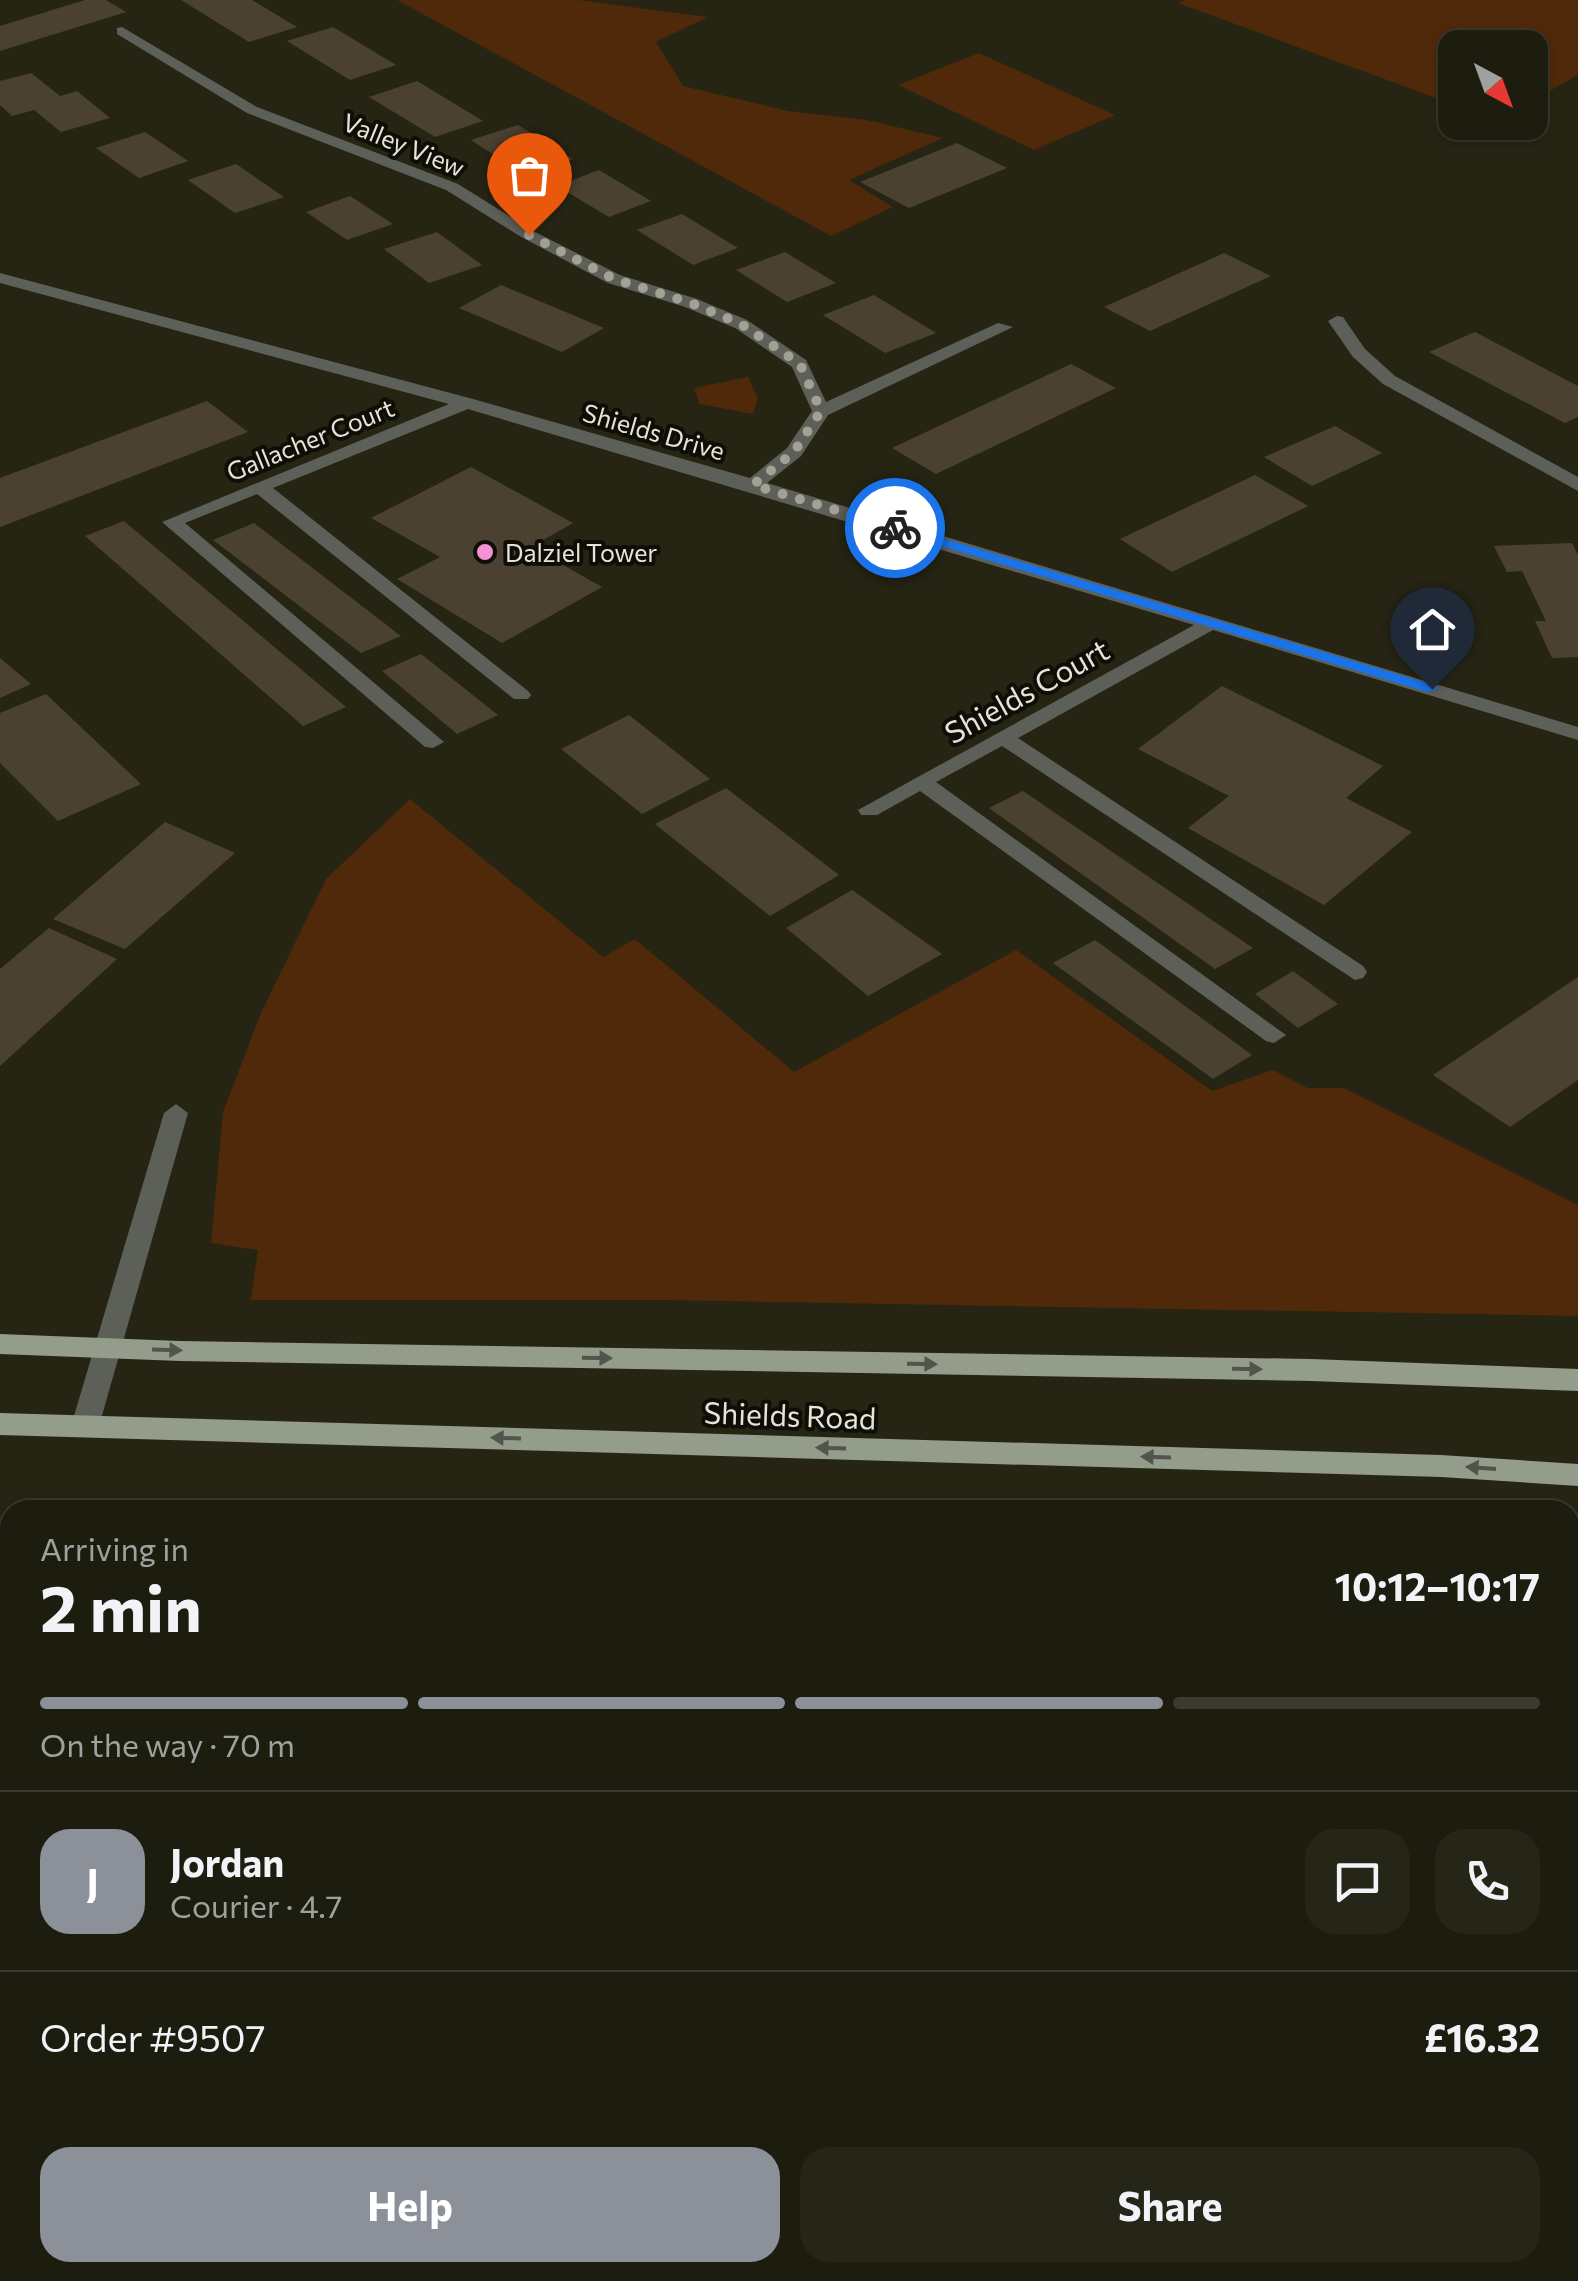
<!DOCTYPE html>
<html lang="en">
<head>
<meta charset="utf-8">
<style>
	:root { --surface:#1c1c0f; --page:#252518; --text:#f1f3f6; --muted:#a0a19e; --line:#3a3a2f; --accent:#8c9099 }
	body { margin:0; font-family:Commissioner,sans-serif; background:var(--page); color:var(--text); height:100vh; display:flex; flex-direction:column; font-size:38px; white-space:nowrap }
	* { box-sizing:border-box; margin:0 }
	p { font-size:32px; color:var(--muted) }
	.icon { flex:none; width:55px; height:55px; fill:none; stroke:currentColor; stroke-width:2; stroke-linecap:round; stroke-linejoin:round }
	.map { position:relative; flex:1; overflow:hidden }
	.details { position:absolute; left:0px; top:1500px; width:1580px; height:782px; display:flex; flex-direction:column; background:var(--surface); border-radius:30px 30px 0 0; box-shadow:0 2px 8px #0004,0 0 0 2px var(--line) }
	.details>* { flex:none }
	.needle { width:65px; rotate:139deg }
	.buttons { position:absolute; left:1438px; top:30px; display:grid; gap:20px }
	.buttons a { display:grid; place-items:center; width:110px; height:110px; border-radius:20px; background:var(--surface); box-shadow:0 2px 8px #0004,0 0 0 2px var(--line); font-size:50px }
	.pin { position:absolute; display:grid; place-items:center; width:85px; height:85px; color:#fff; margin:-102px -42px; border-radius:50% 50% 50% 0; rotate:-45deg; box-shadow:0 0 10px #0007 }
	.pin .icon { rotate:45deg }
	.courier { position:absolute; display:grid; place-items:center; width:100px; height:100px; margin:-50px; border:8px solid #1a73e8; border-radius:50%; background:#fff; color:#222; box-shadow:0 2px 12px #0007 }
	.overview em { font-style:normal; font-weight:700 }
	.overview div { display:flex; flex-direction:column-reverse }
	.overview { display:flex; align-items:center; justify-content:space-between; height:170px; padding:0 40px }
	h1 { font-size:65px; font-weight:700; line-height:75px }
	.bar { display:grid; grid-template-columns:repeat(4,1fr); gap:15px 10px; align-content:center; height:120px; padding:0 40px }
	.bar i { height:12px; border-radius:8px; background:var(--line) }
	.bar .active { background:var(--accent) }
	.bar p { grid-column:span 4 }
	.line { display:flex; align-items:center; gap:25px; padding:0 40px; border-top:2px solid var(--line) }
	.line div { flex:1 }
	.round { display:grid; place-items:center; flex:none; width:105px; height:105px; border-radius:30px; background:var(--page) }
	.button { display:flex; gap:20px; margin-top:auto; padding:20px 40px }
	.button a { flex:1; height:115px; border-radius:30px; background:var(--accent); color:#fff; font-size:40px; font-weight:700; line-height:115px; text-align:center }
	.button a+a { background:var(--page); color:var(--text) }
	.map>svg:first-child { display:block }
	.green { fill:#4f2909 }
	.building { fill:#4b4131 }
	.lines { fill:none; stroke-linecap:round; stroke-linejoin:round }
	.minor { fill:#5c6058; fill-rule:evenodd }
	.major { fill:#949c8c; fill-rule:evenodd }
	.oneway { fill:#51554a }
	.route { fill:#1a73e8 }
	.done { stroke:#a2a194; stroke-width:10; stroke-dasharray:0 18 }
	.poi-dot { fill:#f491d4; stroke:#0e0e07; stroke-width:4 }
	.labels { text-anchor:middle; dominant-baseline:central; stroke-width:8; stroke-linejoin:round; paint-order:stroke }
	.far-street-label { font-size:25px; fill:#e4e4d9; stroke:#0e0e07 }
	.far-poi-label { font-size:25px; fill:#e4e4d9; stroke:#0e0e07; text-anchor:start }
	.street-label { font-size:30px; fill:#e4e4d9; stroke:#0e0e07 }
</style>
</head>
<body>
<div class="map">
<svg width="1578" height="2281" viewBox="0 0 1578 2281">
	<rect width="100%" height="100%" fill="#262514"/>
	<path class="green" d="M397 0H578L708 17 656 42 683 86 788 111 867 120 943 138 849 180 893 207 831 236Z
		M1184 0H1578V75L1530 102V48H1455V105L1178 3Z
		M979 53 1115 115 1034 150 898 85Z
		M748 377 758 399 753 414 700 404 694 388Z
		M410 799 603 957 635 939 794 1072 1016 950 1212 1091 1273 1070 1307 1088H1344L1578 1205V1316L666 1300H251L258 1250 211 1243 223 1112 261 1013 326 879Z"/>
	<path class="building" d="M85 0H106L126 12 0 51V26Z
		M181 0H252L297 27 249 42Z
		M333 27 396 65 350 80 287 41Z
		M31 73 60 96 77 91 110 118 61 132 34 110 12 116 0 105V81Z
		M417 81 483 121 435 137 369 97Z
		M518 125 573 159 525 175 471 140Z
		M145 132 188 161 139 178 96 148Z
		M957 143 1007 168 909 208 860 182Z
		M236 164 284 197 235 213 188 180Z
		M599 170 651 201 609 217 557 186Z
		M350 196 393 224 347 240 306 212Z
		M682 214 738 248 693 265 637 230Z
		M437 232 482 265 429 283 384 249Z
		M785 252 836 283 787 302 736 270Z
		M1224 253 1271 276 1150 331 1104 307Z
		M501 285 604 328 562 352 459 308Z
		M874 295 936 333 885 353 823 315Z
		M1475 332 1578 386V417L1565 423 1429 352Z
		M1071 364 1116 388 936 474 892 448Z
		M207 401 248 432 0 527V478Z
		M1335 426 1382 453 1312 486 1264 457Z
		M471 467 573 523 531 547 602 587 502 643 397 579 440 557 371 518Z
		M1255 475 1308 506 1172 572 1120 539Z
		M124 521 346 707 303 726 85 536Z
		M254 523 401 636 361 653 213 540Z
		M1572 543 1578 555V657L1552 658 1535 621H1546L1522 571 1507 572 1494 546Z
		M421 654 498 715 457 734 382 671Z
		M0 658 31 684 0 698Z
		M1222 686 1383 766 1346 798 1412 832 1324 905 1188 828 1229 796 1138 749Z
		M46 694 141 784 58 821 0 763V713Z
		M629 715 710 779 642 814 561 749Z
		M726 788 839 875 770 916 655 824Z
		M1023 791 1253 948 1215 969 989 808Z
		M165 822 235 853 125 949 53 919Z
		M852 890 942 954 868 996 786 928Z
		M49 928 117 959 0 1066V969Z
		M1095 940 1252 1055 1213 1079 1053 963Z
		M1293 971 1338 1004 1298 1028 1255 994Z
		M1578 977V1080L1510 1127 1433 1075Z
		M0 1547 10 1548V1770L0 1769Z
		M1570 1639 1578 1640V1763L1570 1762Z
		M1570 2127 1578 2130V2281H1475L1476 2272H1570Z"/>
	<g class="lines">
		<path class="minor" d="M122 27 257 107 458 184 535 232 620 275 697 299 747 320 806 360 826 402 998 323 1013 327 828 415 801 456 767 483 1578 727V740L1213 630 1018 738 1363 966 1367 972 1363 978 1355 980 1002 746 936 782 1286 1035 1274 1043 1266 1041 920 791 877 815H861L858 810 1194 625 468 409 273 488 528 691 531 695 528 699H514L257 494 185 523 444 742 433 748 425 747 162 522 449 404 0 283V273L473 399 750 478 787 448 812 411 792 367 735 328 685 307 608 283 523 238 446 190 247 113 117 34V28Z
			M1337 316 1343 317 1365 349 1395 376 1578 477V491L1383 384 1353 357 1328 321Z
			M176 1104 188 1113 99 1426 95 1434 85 1437 75 1434 71 1426 164 1113Z"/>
		<path class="major" d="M0 1334 180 1341 1311 1359 1578 1369V1391L1311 1381 180 1361 0 1354Z
			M0 1413 1441 1455 1578 1464V1486L1441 1477 0 1435Z"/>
	</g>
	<defs><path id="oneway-solid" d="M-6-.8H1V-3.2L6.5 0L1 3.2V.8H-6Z" transform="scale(2.5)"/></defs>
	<g class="oneway">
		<use href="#oneway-solid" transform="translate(167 1350) rotate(2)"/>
		<use href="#oneway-solid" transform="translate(597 1358) rotate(1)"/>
		<use href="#oneway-solid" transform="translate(922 1364) rotate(1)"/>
		<use href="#oneway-solid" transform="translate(1247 1369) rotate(1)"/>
		<use href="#oneway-solid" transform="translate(506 1438) rotate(-178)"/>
		<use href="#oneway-solid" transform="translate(831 1448) rotate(-178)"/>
		<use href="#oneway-solid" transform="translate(1156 1457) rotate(-178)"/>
		<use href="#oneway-solid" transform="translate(1481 1468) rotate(-176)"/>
	</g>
	<path class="route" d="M895 524 1437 686 1438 689 1427 692 891 531V525Z"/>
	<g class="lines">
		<path class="done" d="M529 235 614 279 691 303 741 324 800 364 821 411 794 452 753 485 895 528"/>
	</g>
	<circle class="poi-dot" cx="485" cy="552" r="10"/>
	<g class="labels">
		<g class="far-street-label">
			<text transform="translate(404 144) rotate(22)">Valley View</text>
			<text transform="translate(654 431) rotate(16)">Shields Drive</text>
			<text transform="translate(310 439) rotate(-22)">Gallacher Court</text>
		</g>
		<g class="far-poi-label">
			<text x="505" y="552">Dalziel Tower</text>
		</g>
		<g class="street-label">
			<text transform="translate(1026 690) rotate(-29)">Shields Court</text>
			<text transform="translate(790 1414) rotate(2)">Shields Road</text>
		</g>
	</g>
</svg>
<div class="buttons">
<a><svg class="needle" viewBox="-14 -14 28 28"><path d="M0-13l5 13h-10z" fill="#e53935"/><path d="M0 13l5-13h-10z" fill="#a0a19e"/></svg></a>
</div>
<div class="pin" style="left:529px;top:235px;background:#ea580c"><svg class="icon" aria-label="bag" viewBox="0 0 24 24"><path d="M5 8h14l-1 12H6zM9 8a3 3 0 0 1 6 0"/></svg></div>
<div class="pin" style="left:1432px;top:689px;background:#1f2937"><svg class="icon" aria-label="home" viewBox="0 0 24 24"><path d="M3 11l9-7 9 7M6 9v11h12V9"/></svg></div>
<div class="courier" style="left:895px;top:528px"><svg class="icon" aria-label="bike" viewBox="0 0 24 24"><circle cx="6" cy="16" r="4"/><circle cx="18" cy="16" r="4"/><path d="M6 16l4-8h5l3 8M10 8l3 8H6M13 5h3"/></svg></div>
<section class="details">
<div class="overview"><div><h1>2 min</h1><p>Arriving in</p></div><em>10:12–10:17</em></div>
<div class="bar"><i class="active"></i><i class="active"></i><i class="active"></i><i></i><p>On the way · 70 m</p></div>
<div class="line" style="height:180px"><b class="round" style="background:var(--accent);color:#fff">J</b><div><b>Jordan</b><p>Courier · 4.7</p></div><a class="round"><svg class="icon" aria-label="chat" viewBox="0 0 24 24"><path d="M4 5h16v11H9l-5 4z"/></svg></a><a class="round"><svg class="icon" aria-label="phone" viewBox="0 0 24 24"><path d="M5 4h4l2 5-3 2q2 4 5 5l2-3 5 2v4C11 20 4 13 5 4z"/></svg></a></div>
<div class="line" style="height:130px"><div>Order #9507</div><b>£16.32</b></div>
<div class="button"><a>Help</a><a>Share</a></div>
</section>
</div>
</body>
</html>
